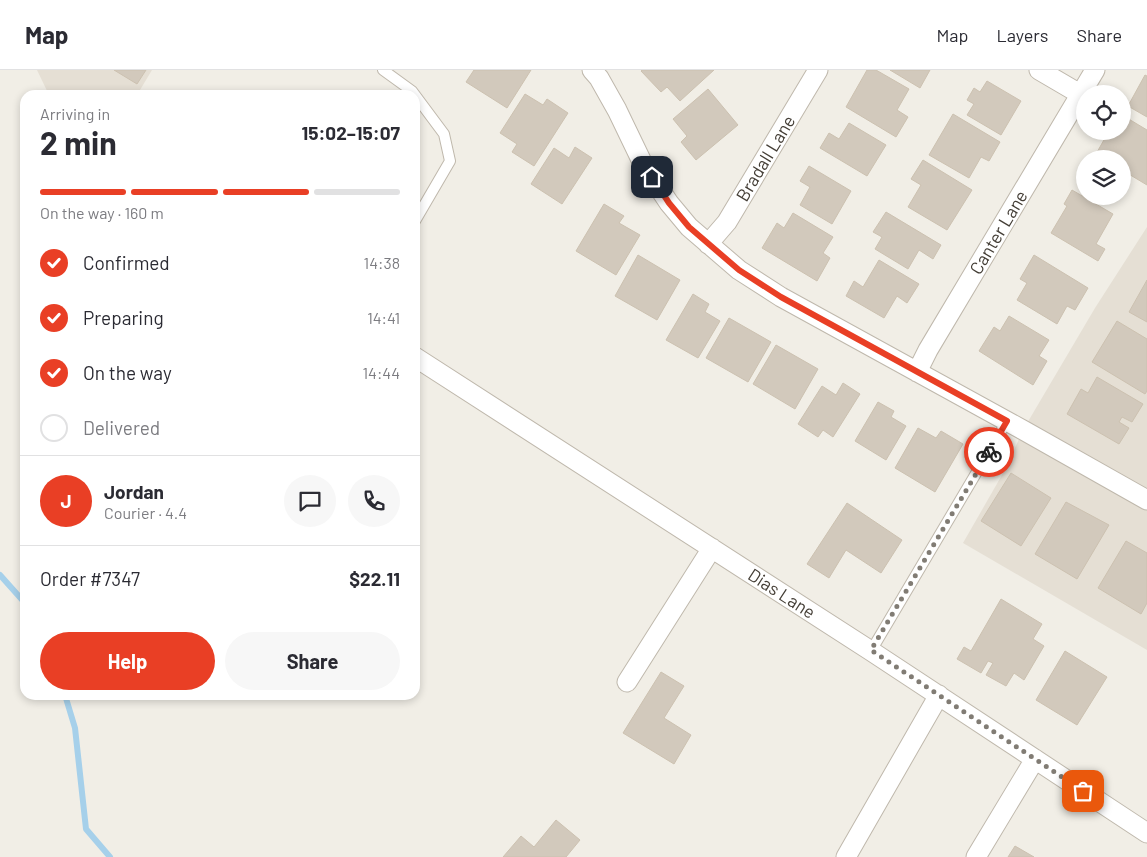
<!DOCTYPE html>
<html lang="en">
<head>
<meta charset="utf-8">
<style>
	:root { --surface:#fff; --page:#f7f7f7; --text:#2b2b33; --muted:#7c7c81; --line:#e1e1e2; --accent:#e93f25 }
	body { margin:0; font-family:Barlow,sans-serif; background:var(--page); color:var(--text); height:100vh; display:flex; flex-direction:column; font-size:19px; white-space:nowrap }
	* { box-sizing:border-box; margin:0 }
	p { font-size:16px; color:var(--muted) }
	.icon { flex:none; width:28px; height:28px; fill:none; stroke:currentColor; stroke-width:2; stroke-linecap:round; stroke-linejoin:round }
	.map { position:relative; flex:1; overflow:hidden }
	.panel { position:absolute; left:20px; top:20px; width:400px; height:610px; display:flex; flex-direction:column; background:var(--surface); border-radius:15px; box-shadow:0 2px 8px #0003 }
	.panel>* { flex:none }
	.controls { position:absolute; left:1076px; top:15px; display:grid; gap:10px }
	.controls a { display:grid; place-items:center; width:55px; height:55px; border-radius:50%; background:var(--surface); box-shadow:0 2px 8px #0003; font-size:25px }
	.pin { position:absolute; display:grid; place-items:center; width:42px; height:42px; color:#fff; margin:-21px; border-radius:10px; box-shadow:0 2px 8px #0006 }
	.courier { position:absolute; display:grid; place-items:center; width:50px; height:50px; margin:-25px; border:4px solid #e93f25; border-radius:50%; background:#fff; color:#222; box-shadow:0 1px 6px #0007 }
	.head em { font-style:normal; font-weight:700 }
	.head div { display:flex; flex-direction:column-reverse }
	.head { display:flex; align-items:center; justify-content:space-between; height:85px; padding:0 20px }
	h1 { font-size:32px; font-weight:700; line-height:38px }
	.bar { display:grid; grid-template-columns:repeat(4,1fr); gap:8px 5px; align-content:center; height:60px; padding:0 20px }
	.bar i { height:6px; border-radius:4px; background:var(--line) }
	.bar .selected { background:var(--accent) }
	.bar p { grid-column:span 4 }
	.line { display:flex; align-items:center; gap:12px; padding:0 20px; border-top:1px solid var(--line) }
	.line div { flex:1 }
	.round { display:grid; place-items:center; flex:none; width:52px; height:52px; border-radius:26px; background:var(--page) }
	ol { padding:0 20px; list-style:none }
	li { display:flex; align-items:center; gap:15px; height:55px }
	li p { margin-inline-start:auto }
	li .icon { padding:5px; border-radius:50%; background:var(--accent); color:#fff; stroke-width:4 }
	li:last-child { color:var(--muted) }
	li i { width:28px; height:28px; border:2px solid var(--line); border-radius:50% }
	.button { display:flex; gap:10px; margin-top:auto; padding:10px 20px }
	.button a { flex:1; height:58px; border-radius:30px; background:var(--accent); color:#fff; font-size:20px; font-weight:700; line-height:58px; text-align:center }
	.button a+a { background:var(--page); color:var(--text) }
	header { display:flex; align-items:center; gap:30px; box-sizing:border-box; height:70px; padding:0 25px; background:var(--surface); border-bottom:1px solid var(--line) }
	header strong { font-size:24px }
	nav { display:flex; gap:28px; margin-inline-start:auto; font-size:18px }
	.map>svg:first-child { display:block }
	.residential { fill:#e5dfd4 }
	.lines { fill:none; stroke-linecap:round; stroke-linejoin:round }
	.stream { stroke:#a6d0ea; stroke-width:6 }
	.building { fill:#d2c9bc; stroke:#ccc1b0 }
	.service-casing { stroke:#bfb8ac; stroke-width:12 }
	.minor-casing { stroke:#bfb8ac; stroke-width:21 }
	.service { stroke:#fff; stroke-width:10 }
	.minor { stroke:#fff; stroke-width:19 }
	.done { stroke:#817c74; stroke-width:5; stroke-dasharray:0 9 }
	.route { stroke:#e93f25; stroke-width:6 }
	.labels { text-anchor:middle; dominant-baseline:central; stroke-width:4.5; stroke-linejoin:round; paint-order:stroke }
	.street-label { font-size:18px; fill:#443e36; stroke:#fff }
</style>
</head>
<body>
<header>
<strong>Map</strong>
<nav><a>Map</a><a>Layers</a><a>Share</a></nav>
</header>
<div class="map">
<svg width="1147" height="787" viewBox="0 0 1147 787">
	<rect width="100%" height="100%" fill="#f1eee6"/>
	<path class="residential" d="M37 0H152L137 25H49Z
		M1147 157V580L963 473 1006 398 1023 360 1095 238Z"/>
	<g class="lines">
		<path class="stream" d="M0 505 25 533
			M65 625 75 658 86 759 110 787"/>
	</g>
	<path class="building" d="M114 0H146L137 14Z
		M474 0H531L507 38 466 12Z
		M642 0H714L680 31 667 17 661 22 641 1Z
		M867 0H876L909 19 897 40 908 47 896 67 846 37Z
		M890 0H930L920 18Z
		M1145 5 1147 6V47L1128 36Z
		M987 11 1021 31 1001 65 967 45 974 34 967 30 974 18 980 22Z
		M708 19 738 55 696 90 681 72 687 66 673 49Z
		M525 24 543 35 547 29 568 43 534 96 512 82 517 74 500 63Z
		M953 44 1000 72 989 91 981 87 969 108 929 85Z
		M1122 45 1147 60V115L1122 100V89H1103L1096 84 1109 61H1122Z
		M849 53 886 75 867 106 820 78 829 63 839 69Z
		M575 77 592 88 562 134 531 114 554 78 569 88Z
		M923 90 972 120 947 160 908 137 921 115 911 109Z
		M809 96 851 121 832 154 800 135 810 117 800 111Z
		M1072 120 1113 144 1096 174 1105 179 1098 191 1051 163 1067 136 1064 134Z
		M604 134 624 146 619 153 640 165 616 205 576 181Z
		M886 142 941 175 933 189 919 180 908 199 875 179 882 167 873 162Z
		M793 143 833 167 823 183 830 188 817 211 762 178 777 153 784 158Z
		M638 185 680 210 657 250 615 226Z
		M1034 185 1088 218 1075 240 1067 236 1057 254 1017 230 1027 213 1020 209Z
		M879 190 919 214 907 233 897 226 884 248 846 226 854 211 863 217Z
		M1147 210V252L1129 242Z
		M693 224 709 234 705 242 720 251 698 288 666 270Z
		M1009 246 1049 270 1039 286 1047 291 1033 315 979 281 994 257 1000 261Z
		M729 248 771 272 748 312 706 288Z
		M1117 251 1147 269V321L1145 324 1092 292Z
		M776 275 818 299 795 339 753 314Z
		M1097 307 1143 334 1132 352 1122 347 1119 352 1129 358 1119 374 1067 344 1081 319 1088 323Z
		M843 313 860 324 833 367 823 360 818 367 798 354 822 316 836 325Z
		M878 332 894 341 891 347 906 356 886 390 855 371Z
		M918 358 936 368 941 361 963 374 935 422 895 398Z
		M1011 403 1051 428 1021 476 981 451Z
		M1066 432 1109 455 1077 509 1035 484Z
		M847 433 902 470 881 503 846 480 829 508 807 494Z
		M1126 471 1147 483V533L1141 544 1098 518Z
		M1001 529 1042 554 1033 569 1044 576 1024 610 1014 603 1006 616 986 605 993 593 988 591 981 603 957 589 964 577 971 581Z
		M1065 581 1107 607 1077 655 1036 630Z
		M661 602 684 616 664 648 691 665 674 694 623 663Z
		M556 750 580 770 566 787H503L521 766 534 777Z
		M1015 776 1034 787H1008Z"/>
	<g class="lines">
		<defs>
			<path id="service" d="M383 0 412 21 444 64 450 91 415 151
				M871 581 1007 351"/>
			<path id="minor" d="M592 0 599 8 617 40 643 94 669 133 689 157 739 200 781 227 1023 360 1147 430
				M1039 0 1080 24
				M708 174 727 152 818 0
				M415 287 871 581 1147 763
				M917 302 928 280 1095 0
				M627 612 712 478
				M846 787 939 625
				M976 787 1035 689"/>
		</defs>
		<use href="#service" class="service-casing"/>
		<use href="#minor" class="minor-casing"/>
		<use href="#service" class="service"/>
		<use href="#minor" class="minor"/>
	</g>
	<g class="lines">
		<path class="done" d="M989 382 871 580 1083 721"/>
		<path class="route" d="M652 107 669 133 689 157 739 200 781 227 1007 351 989 382"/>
	</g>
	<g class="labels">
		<g class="street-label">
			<text transform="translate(765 88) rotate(-59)">Bradall Lane</text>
			<text transform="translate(998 162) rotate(-59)">Canter Lane</text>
			<text transform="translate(782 523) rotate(33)">Dias Lane</text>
		</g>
	</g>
</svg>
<div class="controls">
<a><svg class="icon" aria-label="locate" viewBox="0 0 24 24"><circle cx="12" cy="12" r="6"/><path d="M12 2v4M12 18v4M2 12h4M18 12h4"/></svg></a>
<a><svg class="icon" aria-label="layers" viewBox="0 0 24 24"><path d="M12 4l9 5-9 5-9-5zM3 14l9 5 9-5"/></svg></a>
</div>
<div class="pin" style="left:1083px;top:721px;background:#ea580c"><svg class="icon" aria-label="bag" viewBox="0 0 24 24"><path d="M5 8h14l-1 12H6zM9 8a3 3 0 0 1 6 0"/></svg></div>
<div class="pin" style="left:652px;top:107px;background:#1f2937"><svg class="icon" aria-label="home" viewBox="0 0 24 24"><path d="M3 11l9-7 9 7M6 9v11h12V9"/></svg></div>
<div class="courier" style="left:989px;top:382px"><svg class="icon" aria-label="bike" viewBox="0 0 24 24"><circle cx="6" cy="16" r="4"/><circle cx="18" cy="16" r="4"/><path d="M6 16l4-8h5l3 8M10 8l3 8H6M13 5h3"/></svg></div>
<section class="panel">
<div class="head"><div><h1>2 min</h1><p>Arriving in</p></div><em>15:02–15:07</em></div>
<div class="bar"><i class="selected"></i><i class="selected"></i><i class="selected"></i><i></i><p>On the way · 160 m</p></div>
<ol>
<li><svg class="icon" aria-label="check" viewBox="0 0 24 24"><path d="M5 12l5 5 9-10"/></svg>Confirmed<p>14:38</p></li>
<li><svg class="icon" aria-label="check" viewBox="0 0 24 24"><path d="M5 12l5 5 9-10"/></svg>Preparing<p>14:41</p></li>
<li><svg class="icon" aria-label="check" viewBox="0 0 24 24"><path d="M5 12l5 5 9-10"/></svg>On the way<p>14:44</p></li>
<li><i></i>Delivered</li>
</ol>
<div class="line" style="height:90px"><b class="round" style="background:var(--accent);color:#fff">J</b><div><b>Jordan</b><p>Courier · 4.4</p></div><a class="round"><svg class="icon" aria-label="chat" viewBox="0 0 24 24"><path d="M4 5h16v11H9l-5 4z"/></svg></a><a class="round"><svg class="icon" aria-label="phone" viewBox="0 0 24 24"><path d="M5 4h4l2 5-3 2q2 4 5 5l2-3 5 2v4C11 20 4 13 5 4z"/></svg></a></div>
<div class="line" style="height:65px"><div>Order #7347</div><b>$22.11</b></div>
<div class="button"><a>Help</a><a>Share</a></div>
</section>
</div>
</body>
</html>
